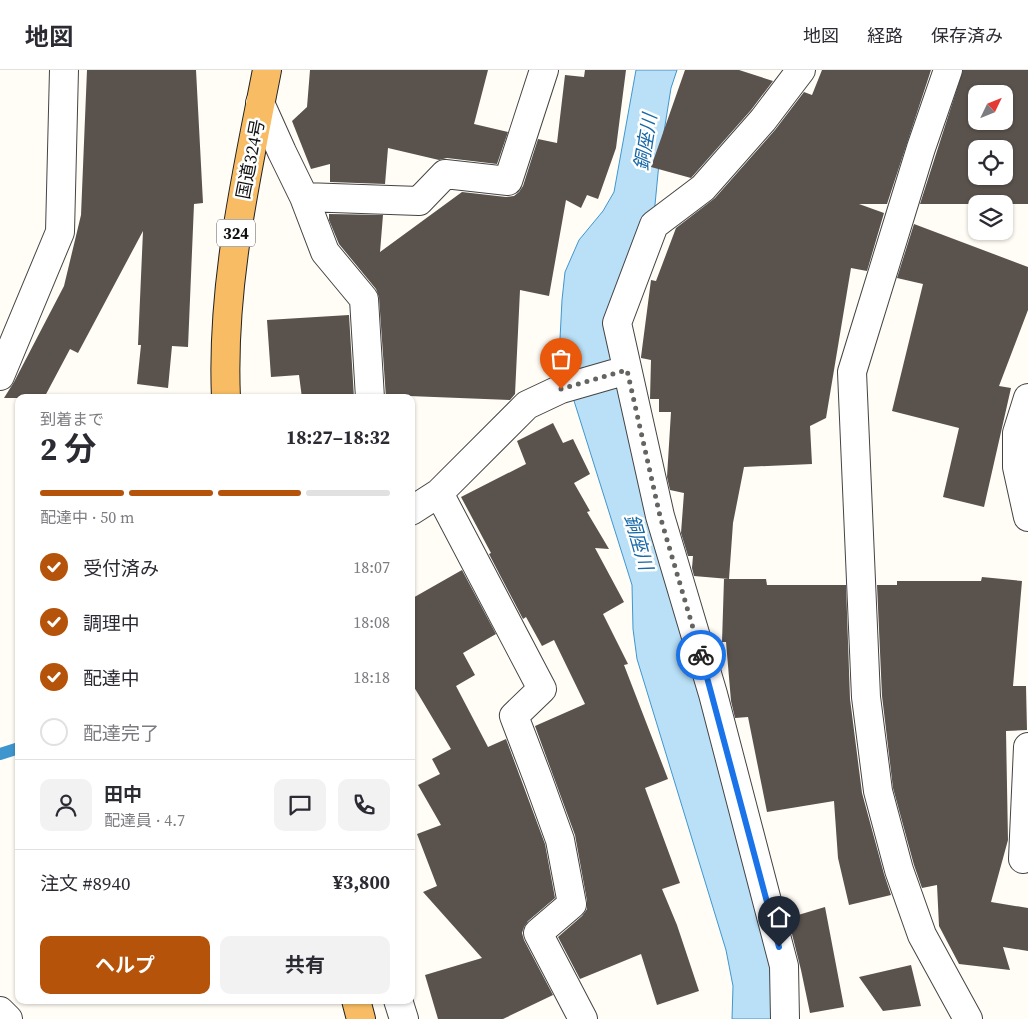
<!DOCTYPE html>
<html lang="ja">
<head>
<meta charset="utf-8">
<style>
	:root { --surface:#fff; --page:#f2f2f3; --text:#2b2b33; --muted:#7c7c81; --line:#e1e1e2; --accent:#b45309 }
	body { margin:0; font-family:"Source Serif 4","Noto Sans JP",serif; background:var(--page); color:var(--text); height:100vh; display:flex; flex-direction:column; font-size:19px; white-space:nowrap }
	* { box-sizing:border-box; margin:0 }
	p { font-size:16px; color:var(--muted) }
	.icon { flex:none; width:28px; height:28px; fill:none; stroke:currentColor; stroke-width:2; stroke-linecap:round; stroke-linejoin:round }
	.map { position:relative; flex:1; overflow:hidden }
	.sheet { position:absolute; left:15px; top:324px; width:400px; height:610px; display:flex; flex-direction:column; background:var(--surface); border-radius:10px; box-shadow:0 1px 4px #0004 }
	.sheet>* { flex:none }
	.needle { width:32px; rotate:47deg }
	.controls { position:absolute; left:968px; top:15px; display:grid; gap:10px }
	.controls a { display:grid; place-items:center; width:45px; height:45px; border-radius:10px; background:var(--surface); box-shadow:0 1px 4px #0004; font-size:25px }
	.pin { position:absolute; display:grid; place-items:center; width:42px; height:42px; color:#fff; margin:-51px -21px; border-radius:50% 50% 50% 0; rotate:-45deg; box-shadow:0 0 5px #0007 }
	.pin .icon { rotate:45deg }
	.courier { position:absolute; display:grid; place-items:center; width:50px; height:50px; margin:-25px; border:4px solid #1a73e8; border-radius:50%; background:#fff; color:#222; box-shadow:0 1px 6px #0007 }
	.headline em { font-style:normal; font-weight:700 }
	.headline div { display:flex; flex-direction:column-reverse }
	.headline { display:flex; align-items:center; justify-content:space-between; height:85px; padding:0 25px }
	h1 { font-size:32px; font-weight:700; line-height:38px }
	.bar { display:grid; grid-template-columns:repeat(4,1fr); gap:8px 5px; align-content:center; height:60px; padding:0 25px }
	.bar i { height:6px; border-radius:4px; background:var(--line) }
	.bar .current { background:var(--accent) }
	.bar p { grid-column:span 4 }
	.line { display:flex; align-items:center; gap:12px; padding:0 25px; border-top:1px solid var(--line) }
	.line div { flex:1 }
	.round { display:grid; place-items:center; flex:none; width:52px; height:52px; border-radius:10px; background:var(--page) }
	ol { padding:0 25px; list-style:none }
	li { display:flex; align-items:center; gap:15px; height:55px }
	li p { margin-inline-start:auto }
	li .icon { padding:5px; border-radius:50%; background:var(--accent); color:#fff; stroke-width:4 }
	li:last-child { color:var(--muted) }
	li i { width:28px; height:28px; border:2px solid var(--line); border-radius:50% }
	.cta { display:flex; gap:10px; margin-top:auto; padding:10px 25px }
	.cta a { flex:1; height:58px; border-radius:10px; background:var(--accent); color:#fff; font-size:20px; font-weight:700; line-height:58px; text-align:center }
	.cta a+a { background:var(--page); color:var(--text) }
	header { display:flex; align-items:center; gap:30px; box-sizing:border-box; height:70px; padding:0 25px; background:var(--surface); border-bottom:1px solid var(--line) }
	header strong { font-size:24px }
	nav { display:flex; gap:28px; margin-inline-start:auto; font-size:18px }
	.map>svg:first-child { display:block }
	.water { fill:#b9e0f7; stroke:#3f96cf }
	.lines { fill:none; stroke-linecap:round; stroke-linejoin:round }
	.stream { stroke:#3f96cf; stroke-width:12 }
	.building { fill:#5a524d; fill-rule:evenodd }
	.minor-casing { stroke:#444; stroke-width:30 }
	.trunk-casing { stroke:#222; stroke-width:30 }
	.minor { stroke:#fff; stroke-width:28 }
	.trunk { stroke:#f7bc64; stroke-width:28 }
	.done { stroke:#646461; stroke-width:5; stroke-dasharray:0 9 }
	.route { stroke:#1a73e8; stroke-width:6 }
	.labels { text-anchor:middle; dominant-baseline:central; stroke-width:5; stroke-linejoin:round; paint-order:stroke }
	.shield { fill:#fff; stroke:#585858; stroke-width:1 }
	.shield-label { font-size:16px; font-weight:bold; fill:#111 }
	.street-label { font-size:18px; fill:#111; stroke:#fff }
	.water-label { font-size:19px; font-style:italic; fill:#1768a6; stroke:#fff }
</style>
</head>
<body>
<header>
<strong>地図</strong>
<nav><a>地図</a><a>経路</a><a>保存済み</a></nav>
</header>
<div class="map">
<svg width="1028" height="949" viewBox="0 0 1028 949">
	<rect width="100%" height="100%" fill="#fffdf5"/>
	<path class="water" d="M636 0H677L671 18 659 93 654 145 620 207 771 883 776 949H732L733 916 726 880 637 589 633 559 632 515 564 299 560 269 562 230 565 202 579 170 603 141 614 122Z"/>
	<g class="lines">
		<path class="stream" d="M0 684 19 678"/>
	</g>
	<path class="building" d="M87 0H196L203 133 194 134 188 277 172 276 168 318 137 314 141 275H138L143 161 78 283 70 279 44 328H4L14 312 64 216 81 145Z
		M310 0H488L474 54 508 62 497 94 447 88 439 90 388 78 385 114 330 112V94L311 99 292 51 307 37Z
		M585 0H626L616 78 598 129 587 125 581 138 566 130 549 226 520 220 515 324 510 330 409 326 410 328H386L379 227 376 219 339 174 329 150V144L383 145 380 182 462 122 506 127 514 126 519 122 523 116 538 69 557 73 565 5 584 7Z
		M685 0H739L773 11 751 40 691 108 651 97Z
		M822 0H931L887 134H859L884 143 867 201 851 198 826 348 810 356 812 394 744 397 733 453 729 509 694 506 692 498 693 486H688L681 463 684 423 670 420 667 407 671 342H659V329H650L651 290 641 288V287L651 210 656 211 676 158 715 128 775 60 804 22 812 25Z
		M963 0H1028V134H920ZM976 24H1004V51H976ZM976 79H1004V106H976Z
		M914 154 1028 197V240L999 316 1011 318 984 437 943 427 959 358 892 341 923 214 897 208Z
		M349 245 354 328H302L299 305 271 307 267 250Z
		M553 353 563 373 573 369 590 404 574 413 590 441 587 442 609 479 595 478 624 532 603 544 628 594 624 595 668 709 645 718 680 813 662 819 677 855 699 921 657 935 641 884 580 909 558 867 582 846 587 839V831L575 765 535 656 585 634 554 570 542 576 526 547 523 549 489 484 491 483 461 427 526 394 517 371Z
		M462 500 496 564 463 583 475 605 456 616 488 677 506 669 545 774 555 828 528 851 524 857 522 863 524 870 553 925 503 949H438L425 905 482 888 423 822 437 816 417 764 441 755 418 715 440 704 432 689 451 679 411 612V529Z
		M982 507 1022 511 1013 616H1026L1027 660 1006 661 1008 770 991 832 1028 838V881L1003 877 1010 900 959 894 939 856 937 815 922 818 914 795 893 718 882 626 877 515H897V511H981Z
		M724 509H766L767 515H846L850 629 862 723 884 804 891 825 849 835 838 788 834 731 767 742 748 647 735 648 731 631 726 572H722Z
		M825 837 844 937 810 943 801 900 788 848Z
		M911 895 921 936 883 941 859 907Z"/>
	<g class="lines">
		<defs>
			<path id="minor" d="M948 0 921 78 852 302 866 627 878 721 899 800 922 865 968 949
				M260 33 282 82 304 127 325 182 364 229 370 328
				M304 127 419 131 445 104 508 111 544 0
				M0 306 60 162 64 0
				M1028 328 1017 363V397L1028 447
				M439 423 542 619 514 646 538 709 560 770 572 834 538 863 583 949
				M411 441 439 423 527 335 561 319 627 300
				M1023 789 1028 677
				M398 930 404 949
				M0 941 8 949
				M785 949 784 896 713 624 660 446 617 253 654 155 703 118 763 50 801 0"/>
			<path id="trunk" d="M226 328C221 217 246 108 267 0
				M356 930 361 949"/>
		</defs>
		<use href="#minor" class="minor-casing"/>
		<use href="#trunk" class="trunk-casing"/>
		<use href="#minor" class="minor"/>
		<use href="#trunk" class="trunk"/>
	</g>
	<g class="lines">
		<path class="done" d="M561 319 627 300 660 446 701 585"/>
		<path class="route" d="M701 585 779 877"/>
	</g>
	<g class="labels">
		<rect class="shield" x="217" y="149.5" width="38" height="27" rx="4"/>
		<g class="shield-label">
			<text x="236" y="163">324</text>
		</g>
		<g class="street-label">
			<text transform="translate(250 89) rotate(-79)">国道324号</text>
		</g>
		<g class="water-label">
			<text transform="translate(645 72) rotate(-81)">銅座川</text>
			<text transform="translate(639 472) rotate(74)">銅座川</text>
		</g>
	</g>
</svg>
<div class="controls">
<a><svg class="needle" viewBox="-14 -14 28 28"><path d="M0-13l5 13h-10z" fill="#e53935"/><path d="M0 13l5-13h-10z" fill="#7c7c81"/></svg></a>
<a><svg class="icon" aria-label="locate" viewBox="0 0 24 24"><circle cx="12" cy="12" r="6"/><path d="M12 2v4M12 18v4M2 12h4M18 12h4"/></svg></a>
<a><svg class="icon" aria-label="layers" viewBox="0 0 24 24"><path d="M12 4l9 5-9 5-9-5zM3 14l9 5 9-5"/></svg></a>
</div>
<div class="pin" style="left:561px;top:319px;background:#ea580c"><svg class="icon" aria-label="bag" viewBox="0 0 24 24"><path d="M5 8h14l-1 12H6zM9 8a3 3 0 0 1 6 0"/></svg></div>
<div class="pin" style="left:779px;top:877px;background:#1f2937"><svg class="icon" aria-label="home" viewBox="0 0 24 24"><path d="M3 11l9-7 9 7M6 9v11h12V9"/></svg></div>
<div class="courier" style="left:701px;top:585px"><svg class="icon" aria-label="bike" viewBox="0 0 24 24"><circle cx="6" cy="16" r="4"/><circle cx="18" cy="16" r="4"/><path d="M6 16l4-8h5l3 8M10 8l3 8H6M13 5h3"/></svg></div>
<section class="sheet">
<div class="headline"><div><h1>2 分</h1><p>到着まで</p></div><em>18:27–18:32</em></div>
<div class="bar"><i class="current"></i><i class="current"></i><i class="current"></i><i></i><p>配達中 · 50 m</p></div>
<ol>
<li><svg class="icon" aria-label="check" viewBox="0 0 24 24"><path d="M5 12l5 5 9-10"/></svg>受付済み<p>18:07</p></li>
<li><svg class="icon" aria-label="check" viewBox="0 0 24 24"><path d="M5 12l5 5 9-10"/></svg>調理中<p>18:08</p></li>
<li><svg class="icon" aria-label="check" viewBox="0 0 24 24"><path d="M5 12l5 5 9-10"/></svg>配達中<p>18:18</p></li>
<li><i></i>配達完了</li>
</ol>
<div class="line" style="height:90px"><a class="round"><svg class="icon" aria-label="person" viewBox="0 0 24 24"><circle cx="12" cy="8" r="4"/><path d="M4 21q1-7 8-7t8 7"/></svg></a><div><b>田中</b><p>配達員 · 4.7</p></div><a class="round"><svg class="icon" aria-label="chat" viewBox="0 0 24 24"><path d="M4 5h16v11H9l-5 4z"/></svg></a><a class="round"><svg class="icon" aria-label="phone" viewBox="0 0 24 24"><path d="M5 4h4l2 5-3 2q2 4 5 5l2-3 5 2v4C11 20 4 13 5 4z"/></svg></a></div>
<div class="line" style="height:65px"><div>注文 #8940</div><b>¥3,800</b></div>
<div class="cta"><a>ヘルプ</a><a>共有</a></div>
</section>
</div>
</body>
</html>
